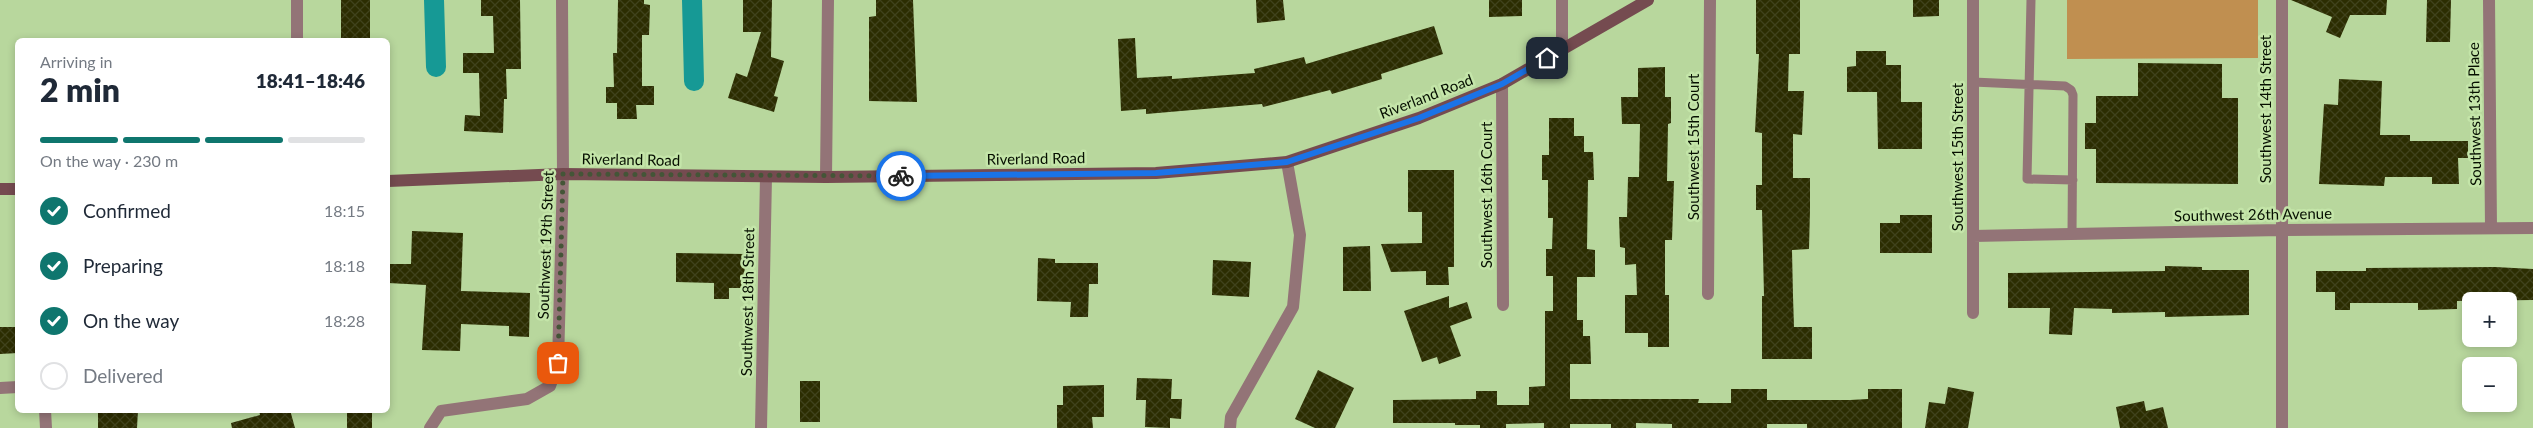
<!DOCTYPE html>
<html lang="en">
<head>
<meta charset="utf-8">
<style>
	:root { --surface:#fff; --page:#f2f2f3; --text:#1f2937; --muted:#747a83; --line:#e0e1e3; --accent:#0f766e }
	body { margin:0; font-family:Lato,sans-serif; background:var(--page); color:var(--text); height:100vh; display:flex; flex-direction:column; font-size:19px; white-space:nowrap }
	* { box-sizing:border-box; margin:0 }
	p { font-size:16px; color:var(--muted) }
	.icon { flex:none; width:28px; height:28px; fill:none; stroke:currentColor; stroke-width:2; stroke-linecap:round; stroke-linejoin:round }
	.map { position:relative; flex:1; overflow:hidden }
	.sheet { position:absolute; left:15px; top:38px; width:375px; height:375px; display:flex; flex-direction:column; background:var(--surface); border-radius:8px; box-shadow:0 2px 8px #0003 }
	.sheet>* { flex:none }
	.fabs { position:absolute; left:2462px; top:292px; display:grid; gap:10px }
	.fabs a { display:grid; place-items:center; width:55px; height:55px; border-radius:8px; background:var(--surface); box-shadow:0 2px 8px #0003; font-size:25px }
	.pin { position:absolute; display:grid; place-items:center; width:42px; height:42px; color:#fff; margin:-21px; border-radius:10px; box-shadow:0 2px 8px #0006 }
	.courier { position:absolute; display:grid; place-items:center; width:50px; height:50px; margin:-25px; border:4px solid #1a73e8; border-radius:50%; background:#fff; color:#222; box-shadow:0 1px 6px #0007 }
	.head em { font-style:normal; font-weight:800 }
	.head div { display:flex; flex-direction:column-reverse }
	.head { display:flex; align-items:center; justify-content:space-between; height:85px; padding:0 25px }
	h1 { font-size:32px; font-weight:800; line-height:38px }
	.bar { display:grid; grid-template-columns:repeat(4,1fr); gap:8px 5px; align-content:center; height:60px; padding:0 25px }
	.bar i { height:6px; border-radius:4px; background:var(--line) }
	.bar .selected { background:var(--accent) }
	.bar p { grid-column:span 4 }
	ol { padding:0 25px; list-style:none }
	li { display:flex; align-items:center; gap:15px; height:55px }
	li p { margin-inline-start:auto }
	li .icon { padding:5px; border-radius:50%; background:var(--accent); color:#fff; stroke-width:4 }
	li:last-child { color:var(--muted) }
	li i { width:28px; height:28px; border:2px solid var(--line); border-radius:50% }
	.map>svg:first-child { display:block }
	.garden { fill:#c08f50 }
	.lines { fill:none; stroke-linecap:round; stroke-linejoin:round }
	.canal { stroke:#169995; stroke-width:20 }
	.building { fill:url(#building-cross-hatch) }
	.lane { stroke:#937477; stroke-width:9 }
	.street { stroke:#937477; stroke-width:12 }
	.secondary { stroke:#754b50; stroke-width:12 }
	.done { stroke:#445537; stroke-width:5; stroke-dasharray:0 9 }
	.route { stroke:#1a73e8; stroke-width:6 }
	.labels { text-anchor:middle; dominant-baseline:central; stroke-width:5; stroke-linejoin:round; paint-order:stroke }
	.street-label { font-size:15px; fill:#060f00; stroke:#c4e5a9 }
</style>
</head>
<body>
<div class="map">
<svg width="2533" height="428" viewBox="0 0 2533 428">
	<defs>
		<pattern id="building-cross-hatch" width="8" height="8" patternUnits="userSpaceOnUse" patternTransform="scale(1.25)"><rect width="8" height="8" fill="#2c2d01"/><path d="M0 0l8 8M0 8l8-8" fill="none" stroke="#40421c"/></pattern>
	</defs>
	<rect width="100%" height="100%" fill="#b8d79d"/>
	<path class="garden" d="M2067 0H2258V58L2067 59Z"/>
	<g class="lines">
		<path class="canal" d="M434 0 436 67
			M692 0 694 81"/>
	</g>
	<path class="building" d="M341 0H370V40H341Z
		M481 0H520L521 69H506L507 99H504L503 133 464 131 465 115 480 116 479 73H463V53H494L493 16H481Z
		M618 0H644V4L650 5 649 35H642V86H654V105H636L637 119H617V103H606V87H614L613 53H617Z
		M743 0H772L771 57 784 61 774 96 778 97 774 112 728 98 736 73 747 77 761 32H743Z
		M876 0H913L917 102 869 101V17L876 16Z
		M1256 0H1283L1285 20 1257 23Z
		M1489 0H1522V16L1489 17Z
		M1756 0H1800V54H1789L1788 91H1804L1802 135 1793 134V178H1810V210L1809 249 1792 250 1793 296 1794 327H1812V359H1762V296H1764L1762 210H1756V185H1762V133L1755 132 1759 54H1756Z
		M1913 0H1939V16L1913 17Z
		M2291 0H2387L2386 15H2350L2340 38 2326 32 2332 17Z
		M2427 0H2451L2450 42H2426Z
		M1434 26 1443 54 1381 74 1382 79 1332 94 1330 90 1263 107 1262 104 1146 114V109L1121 111 1118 39 1135 38 1137 78 1172 76V79L1255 73 1254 69 1304 57 1306 64Z
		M1856 51H1886V65H1901V102H1922V149H1878L1877 92H1847V67L1856 66Z
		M2138 63 2222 64V98H2238V184L2096 183V149H2085V123H2096V96H2138Z
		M1665 67V97H1671V123L1668 124 1667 181H1674L1672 240H1665V295H1669V347H1648V333H1625V295H1637L1636 264 1625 265V248L1620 247 1619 217H1627L1628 177H1639L1640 124H1622L1621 97H1638V68Z
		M2339 79 2382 81 2380 135H2410V141H2468V158H2458L2459 184H2432V177H2385L2384 186 2319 184 2324 104 2338 105Z
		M1549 118H1574V136H1584V152H1593L1594 180H1588L1587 249 1595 250V277H1577V320H1583V336H1590L1591 364H1570V399H1699L1698 403H1731V389H1767V400H1850L1868 399V389H1902V428H1807V424H1767V428H1672V424L1636 423V428H1611V424H1570V428H1544V423L1506 424V428H1480V425H1455V423H1393V400L1476 399V391H1497V405H1529V387L1545 386V311H1553V276H1546V249H1552L1553 218H1548V180H1542V155H1549Z
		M1408 170H1454V267H1448L1449 285H1426V271L1391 272 1381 244 1422 243V212H1408Z
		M1900 215H1932V253H1880V223H1900Z
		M412 231 463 233 461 291 530 293 529 337 509 336V326L461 324 460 351 422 350 426 285 388 283V264H411Z
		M1370 246 1371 291H1343V247Z
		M676 253 745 254 744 288H729V299H714V283L676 282Z
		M1038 258 1055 259V263H1098V284H1089L1088 317H1070L1071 302 1037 301Z
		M1213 260 1251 262 1249 297 1212 295Z
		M2165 266 2202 267V270H2249V315L2165 317V312L2112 313V309L2074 308 2072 335 2049 334 2050 308H2008V273L2165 271Z
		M2495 267 2533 269V300L2457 301V309L2418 310V303H2350V310H2335V292H2316V271H2366V268Z
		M1449 296V308L1467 302 1472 318 1450 326 1461 356 1439 364 1437 357 1422 362 1404 311Z
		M0 327H18V353L0 354Z
		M1318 370 1354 388 1335 428H1315L1295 419Z
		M1137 378 1172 379 1171 399H1182L1181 419 1170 418V428L1145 427 1146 400H1136Z
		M800 381H820V422H800Z
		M1104 385V417H1092L1093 428H1057V405H1063V386Z
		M1948 387 1974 392 1968 428H1925L1929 402 1945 404Z
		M2144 401 2146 411 2163 407 2168 428H2120L2116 407Z
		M98 410H138L137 428H98Z
		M259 410H290L295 428H232L231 423 260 415Z
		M347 410H372V428H347Z"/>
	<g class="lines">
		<path class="lane" d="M2031 0 2027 179 2073 180
			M1973 82 2065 86 2071 90 2073 95 2072 234"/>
		<path class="street" d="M297 0V40
			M2489 0 2491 228
			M1562 49V0
			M1502 84 1503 305
			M826 177 828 0
			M1973 236 2281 230 2533 228
			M1708 294 1710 0
			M1973 313V0
			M0 388 18 387
			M45 410 46 428
			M430 428 441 411 527 399 550 386 558 363 563 174 562 0
			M761 428 766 177
			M1230 428 1231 417 1293 307 1300 235 1287 162
			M2282 428V0"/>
		<path class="secondary" d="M388 181 563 174 826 177 1156 173 1287 162 1419 118 1502 84 1648 0
			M0 189H18"/>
	</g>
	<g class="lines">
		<path class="done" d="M558 363 563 174 901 176"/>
		<path class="route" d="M901 176 1156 173 1287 162 1419 118 1502 84 1547 58"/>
	</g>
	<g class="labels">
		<g class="street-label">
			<text transform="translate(1426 96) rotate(-21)">Riverland Road</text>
			<text transform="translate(2265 109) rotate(-90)">Southwest 14th Street</text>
			<text transform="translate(2474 114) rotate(-91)">Southwest 13th Place</text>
			<text transform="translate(1693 147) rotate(-90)">Southwest 15th Court</text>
			<text transform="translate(1957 157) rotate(-90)">Southwest 15th Street</text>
			<text transform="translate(1036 158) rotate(-1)">Riverland Road</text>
			<text transform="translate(631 159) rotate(1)">Riverland Road</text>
			<text transform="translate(1486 195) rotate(-90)">Southwest 16th Court</text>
			<text transform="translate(2253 214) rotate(-1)">Southwest 26th Avenue</text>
			<text transform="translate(545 245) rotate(-88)">Southwest 19th Street</text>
			<text transform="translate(747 302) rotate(-89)">Southwest 18th Street</text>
		</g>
	</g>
</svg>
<div class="fabs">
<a>+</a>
<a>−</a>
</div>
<div class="pin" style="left:558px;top:363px;background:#ea580c"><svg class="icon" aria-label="bag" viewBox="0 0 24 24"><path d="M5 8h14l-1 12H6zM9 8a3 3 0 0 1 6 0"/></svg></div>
<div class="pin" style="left:1547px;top:58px;background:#1f2937"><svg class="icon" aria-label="home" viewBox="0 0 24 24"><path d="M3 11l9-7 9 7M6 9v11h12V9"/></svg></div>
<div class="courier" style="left:901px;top:176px"><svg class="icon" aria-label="bike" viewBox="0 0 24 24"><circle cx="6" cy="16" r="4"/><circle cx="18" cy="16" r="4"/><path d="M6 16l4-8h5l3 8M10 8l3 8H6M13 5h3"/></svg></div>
<section class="sheet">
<div class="head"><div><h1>2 min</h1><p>Arriving in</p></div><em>18:41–18:46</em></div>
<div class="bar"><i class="selected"></i><i class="selected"></i><i class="selected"></i><i></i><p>On the way · 230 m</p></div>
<ol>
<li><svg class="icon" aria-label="check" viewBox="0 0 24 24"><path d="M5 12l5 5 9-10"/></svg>Confirmed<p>18:15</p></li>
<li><svg class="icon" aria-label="check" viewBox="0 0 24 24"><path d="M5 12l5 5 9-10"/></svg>Preparing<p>18:18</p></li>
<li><svg class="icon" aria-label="check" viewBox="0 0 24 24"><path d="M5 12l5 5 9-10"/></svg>On the way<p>18:28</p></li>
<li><i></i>Delivered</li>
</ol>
</section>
</div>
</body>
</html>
